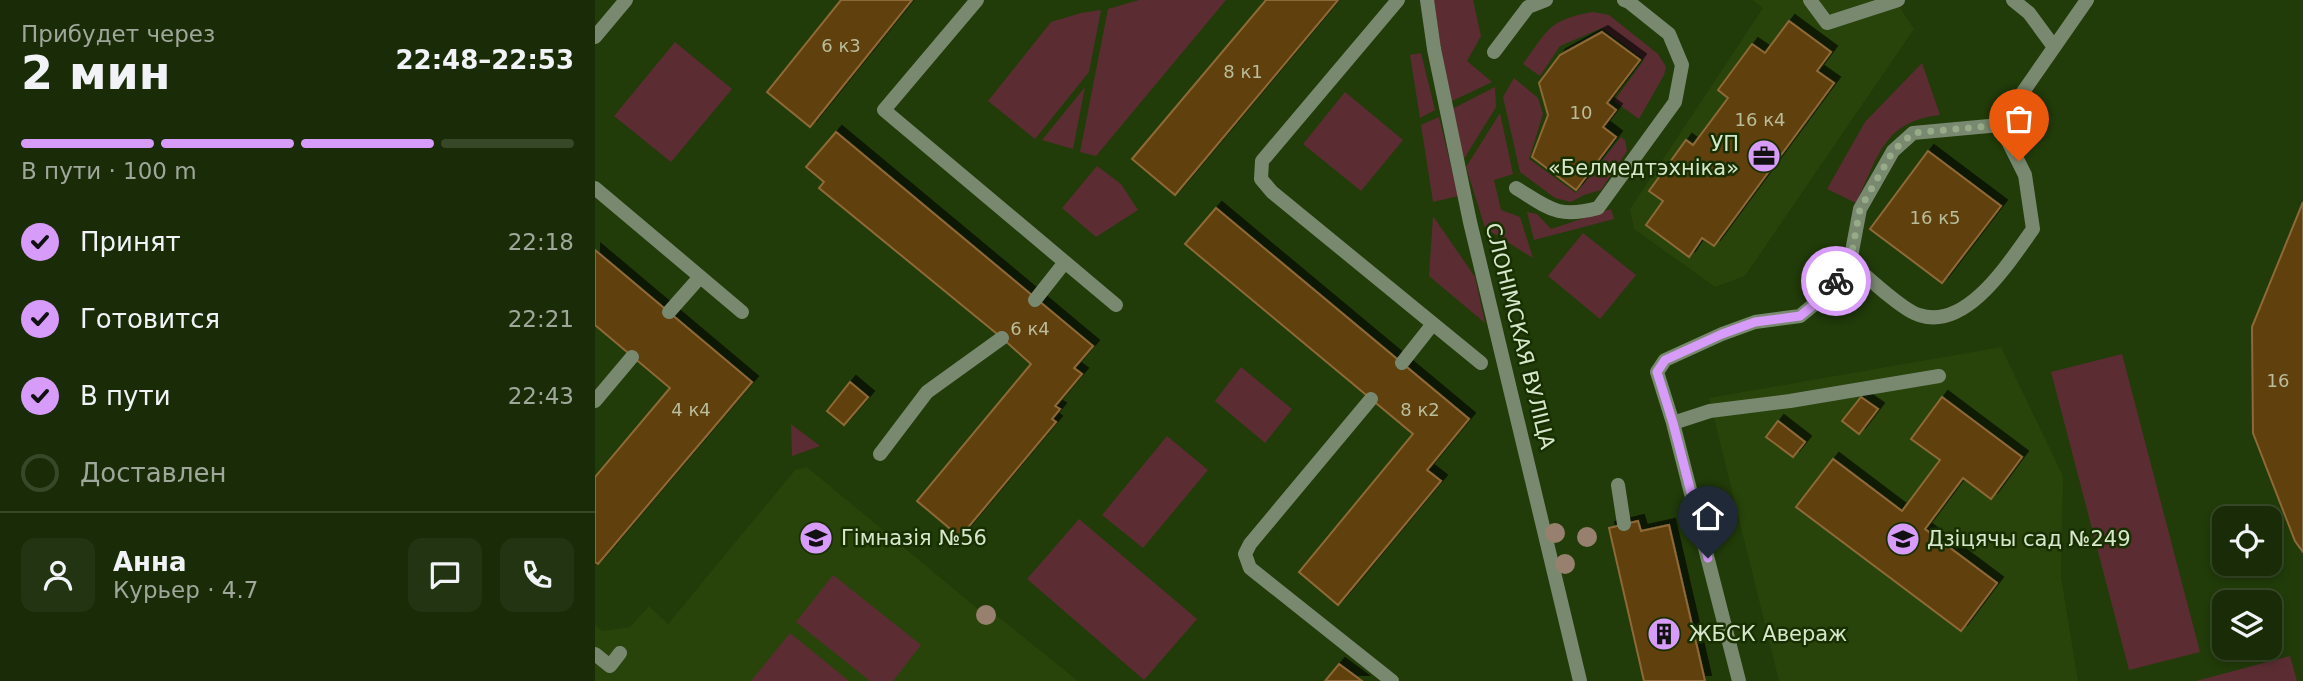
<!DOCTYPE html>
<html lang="ru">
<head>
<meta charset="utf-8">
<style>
	:root { --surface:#192c07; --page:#223411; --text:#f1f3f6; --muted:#9fa79b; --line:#374828; --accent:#d79bf9 }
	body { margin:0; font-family:"DejaVu Sans",sans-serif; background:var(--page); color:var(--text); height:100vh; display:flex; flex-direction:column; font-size:26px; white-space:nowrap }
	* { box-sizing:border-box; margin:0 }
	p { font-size:23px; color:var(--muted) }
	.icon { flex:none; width:38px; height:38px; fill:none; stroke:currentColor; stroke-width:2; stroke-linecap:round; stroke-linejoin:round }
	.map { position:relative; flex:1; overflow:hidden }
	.drawer { display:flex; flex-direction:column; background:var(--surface); width:595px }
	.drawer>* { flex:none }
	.buttons { position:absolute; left:1617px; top:506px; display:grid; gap:14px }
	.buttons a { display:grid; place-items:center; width:70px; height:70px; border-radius:14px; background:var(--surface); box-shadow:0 4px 10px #0003,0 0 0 2px var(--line); font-size:35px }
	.pin { position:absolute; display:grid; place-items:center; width:60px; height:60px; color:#fff; margin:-72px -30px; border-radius:50% 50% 50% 0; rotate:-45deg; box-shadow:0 0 7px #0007 }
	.pin .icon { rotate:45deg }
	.courier { position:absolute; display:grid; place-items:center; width:70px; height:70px; margin:-35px; border:5px solid #d79bf9; border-radius:50%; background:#fff; color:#222; box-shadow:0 2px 9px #0007 }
	.head em { font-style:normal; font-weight:600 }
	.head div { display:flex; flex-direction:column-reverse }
	.head { display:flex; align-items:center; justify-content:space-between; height:119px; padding:0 21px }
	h1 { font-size:46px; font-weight:600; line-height:52px }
	.bar { display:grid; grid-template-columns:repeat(4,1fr); gap:10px 7px; align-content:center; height:84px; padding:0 21px }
	.bar i { height:9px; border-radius:5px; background:var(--line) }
	.bar .current { background:var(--accent) }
	.bar p { grid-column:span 4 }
	.line { display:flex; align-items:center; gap:18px; padding:0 21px; border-top:2px solid var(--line) }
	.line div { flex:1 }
	.round { display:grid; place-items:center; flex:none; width:74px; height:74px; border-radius:14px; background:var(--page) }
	ol { padding:0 21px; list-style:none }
	li { display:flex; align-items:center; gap:21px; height:77px }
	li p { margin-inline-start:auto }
	li .icon { padding:7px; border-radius:50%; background:var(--accent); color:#111; stroke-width:4 }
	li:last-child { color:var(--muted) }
	li i { width:38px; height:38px; border:4px solid var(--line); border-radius:50% }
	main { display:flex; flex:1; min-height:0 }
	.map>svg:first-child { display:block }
	.built { fill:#28440a }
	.green { fill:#5b2d33 }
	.building { fill:#613f07; stroke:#8e6938; stroke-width:2; filter:url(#shadow) }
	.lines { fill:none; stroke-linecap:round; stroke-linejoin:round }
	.lane { stroke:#798970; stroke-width:14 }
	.street { stroke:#798970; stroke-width:14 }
	.tree { fill:#97806d }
	.done { stroke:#97ab88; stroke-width:7; stroke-dasharray:0 12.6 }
	.route { stroke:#d79bf9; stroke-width:9 }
	.labels { text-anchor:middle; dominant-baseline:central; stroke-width:5; stroke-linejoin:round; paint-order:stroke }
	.number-label { font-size:18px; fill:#babd9b }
	.poi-label { font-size:21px; fill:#d7e7cc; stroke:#183000; text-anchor:start }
	.street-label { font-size:21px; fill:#d7e7cc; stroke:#183000 }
</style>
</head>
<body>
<main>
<section class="drawer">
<div class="head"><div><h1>2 мин</h1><p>Прибудет через</p></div><em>22:48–22:53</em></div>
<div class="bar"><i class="current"></i><i class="current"></i><i class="current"></i><i></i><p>В пути · 100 m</p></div>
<ol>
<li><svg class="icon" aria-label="check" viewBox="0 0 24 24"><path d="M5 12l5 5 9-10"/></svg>Принят<p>22:18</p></li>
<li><svg class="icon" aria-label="check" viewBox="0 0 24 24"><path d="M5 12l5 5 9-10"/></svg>Готовится<p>22:21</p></li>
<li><svg class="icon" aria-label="check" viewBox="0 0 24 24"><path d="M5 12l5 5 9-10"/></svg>В пути<p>22:43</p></li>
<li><i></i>Доставлен</li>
</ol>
<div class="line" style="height:126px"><a class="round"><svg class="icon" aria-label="person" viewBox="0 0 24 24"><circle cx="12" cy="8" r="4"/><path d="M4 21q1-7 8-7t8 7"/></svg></a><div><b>Анна</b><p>Курьер · 4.7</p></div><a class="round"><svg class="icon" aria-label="chat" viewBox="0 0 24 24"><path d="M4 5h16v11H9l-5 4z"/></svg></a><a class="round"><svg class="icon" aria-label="phone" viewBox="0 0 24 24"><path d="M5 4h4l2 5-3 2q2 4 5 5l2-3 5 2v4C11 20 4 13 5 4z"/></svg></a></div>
</section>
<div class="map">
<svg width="1708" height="681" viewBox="0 0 1708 681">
	<defs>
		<filter id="shadow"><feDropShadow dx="6" dy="-6" stdDeviation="0" flood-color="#0009"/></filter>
	</defs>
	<rect width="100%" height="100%" fill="#213b09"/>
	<path class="built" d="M1158 0H1300L1319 29 1150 276 1120 287 1039 229 1035 209 1168 8Z
		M1406 347 1468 476 1466 577 1483 681H1184L1114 398Z
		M212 467 383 609 390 606 483 681H0V625L7 631 35 627 54 606 73 624 200 470Z"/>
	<path class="green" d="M544 0H631L501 156 485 152 513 9Z
		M838 0H878L886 36 872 61 897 82 855 102Z
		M506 10 494 72 440 139 393 101 456 22 486 13Z
		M998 12 1014 15 1063 54 1071 67 1069 75 1044 119 1019 101 1049 60 1007 28 965 46 945 76 928 64C954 29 953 20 998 12Z
		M80 42 137 89 76 162 19 116Z
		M826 53 840 110 825 118 815 55Z
		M1327 63 1345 115C1288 121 1283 158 1261 203L1232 189 1270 122Z
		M919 78 943 98 948 114 934 159 981 193 1026 137 1030 140 1032 151 1006 190 989 195 976 202 960 198 925 172 908 97Z
		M490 87 478 149 447 140Z
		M900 87 901 107 867 162 857 109Z
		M750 92 808 140 766 191 708 144Z
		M905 113 918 174 899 180 906 210 925 217 938 258 890 228 871 167Z
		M844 117 863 196 838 202 826 125Z
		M502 166 526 184 543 210 501 237 467 208Z
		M1016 209 1019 219 939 240 932 212 942 214 956 229Z
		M838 216 880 277 890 323 834 276Z
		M988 233 1041 275 1005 319 953 276Z
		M1527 354 1605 652 1534 670 1456 372Z
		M646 367 697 409 670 443 620 401Z
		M196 424 225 446 197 456Z
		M572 436 613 470 548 548 507 515Z
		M484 519 602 619 549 680 432 579Z
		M238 575 326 645 298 681H275L201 622Z
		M195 633 254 681H156Z
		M1695 656 1702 681H1601Z"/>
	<path class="building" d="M246 0H317L215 127 172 92Z
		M671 0H743L580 195 537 159Z
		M1194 21 1236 52 1222 71 1239 83 1119 246 1107 238 1094 257 1051 225 1068 201 1054 191 1091 140 1098 145 1133 98 1123 90 1157 44 1170 53Z
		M1007 32 1045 60 1012 103 1021 110 1008 127 1021 137 981 190 937 157 953 115 944 83 965 55Z
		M241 132 498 346 479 368 487 374 460 406 465 409 457 419 461 422 365 537 322 501 436 364 407 338 224 188 229 182 211 167Z
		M1333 151 1406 206 1347 283 1275 229Z
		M1708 202V552L1700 541 1658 433 1657 327Z
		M621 208 874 419 832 470 846 481 743 605 704 572 818 434 590 244Z
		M0 250 157 382 3 564 0 562V477L75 388 0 325Z
		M255 382 273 397 249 425 232 411Z
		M1266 397 1283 409 1264 434 1247 421Z
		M1347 397 1427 457 1396 499 1368 478 1330 529 1402 583 1366 631 1201 507 1238 459 1307 511 1345 460 1316 439Z
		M1183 421 1210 442 1198 457 1171 437Z
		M1043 521 1046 531 1074 525 1110 681H1049L1014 528Z
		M744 664 767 681H730Z"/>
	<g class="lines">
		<path class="lane" d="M382 0 289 110 521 305
			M803 0 667 161 666 179 677 192 886 363
			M1215 0 1232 23 1303 0
			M1418 0 1434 13 1459 47
			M0 37 31 0
			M899 52 933 7 951 0
			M1405 125 1430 175 1438 229C1414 262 1372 331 1324 315 1308 311 1269 274 1255 262L1265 209 1298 151 1318 133Z
			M1405 125 1492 0
			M0 188 147 312
			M921 188C954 208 962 219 1003 208L1080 102 1087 65 1074 34 1034 2 1029 0
			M440 300 470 262
			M74 312 105 277
			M807 363 837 325
			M776 399 655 544 650 554 655 568 797 681
			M0 401 37 357
			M1078 423 1115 411 1195 401 1344 376
			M285 454 332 392 407 338
			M1023 485 1029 524
			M0 654 15 666 25 653
			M1144 681 1078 423 1062 372 1070 360 1127 334 1160 322 1205 316 1233 293 1255 262"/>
		<path class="street" d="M832 0 839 49 875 222 985 681"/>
	</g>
	<g class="tree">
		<circle cx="960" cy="533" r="10"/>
		<circle cx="992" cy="537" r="10"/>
		<circle cx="970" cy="564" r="10"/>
		<circle cx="391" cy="615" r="10"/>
	</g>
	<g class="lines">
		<path class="done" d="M1241 281 1255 262 1265 209 1298 151 1318 133 1405 125 1424 161"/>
		<path class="route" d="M1113 558 1078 423 1062 372 1070 360 1127 334 1160 322 1205 316 1233 293 1241 281"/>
	</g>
	<defs>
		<symbol id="office-disc" viewBox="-11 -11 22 22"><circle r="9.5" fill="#d79bf9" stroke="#183000"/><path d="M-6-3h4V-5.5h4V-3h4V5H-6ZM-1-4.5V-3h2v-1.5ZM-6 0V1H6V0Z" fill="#111"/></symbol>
		<symbol id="school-disc" viewBox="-11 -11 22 22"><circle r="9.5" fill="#d79bf9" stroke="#183000"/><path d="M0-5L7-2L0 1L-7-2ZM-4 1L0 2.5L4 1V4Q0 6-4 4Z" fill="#111"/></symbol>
		<symbol id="building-disc" viewBox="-11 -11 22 22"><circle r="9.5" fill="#d79bf9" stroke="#183000"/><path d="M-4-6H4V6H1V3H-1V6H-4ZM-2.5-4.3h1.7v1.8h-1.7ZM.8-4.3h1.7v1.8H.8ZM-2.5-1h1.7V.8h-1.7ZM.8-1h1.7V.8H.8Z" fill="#111"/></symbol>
	</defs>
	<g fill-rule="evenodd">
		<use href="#office-disc" x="1150" y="137" width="38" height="38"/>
		<use href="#school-disc" x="202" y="519" width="38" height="38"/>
		<use href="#school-disc" x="1289" y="520" width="38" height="38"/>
		<use href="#building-disc" x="1050" y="615" width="38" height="38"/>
	</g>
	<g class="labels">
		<g class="number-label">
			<text x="246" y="45">6 к3</text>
			<text x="648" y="71">8 к1</text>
			<text x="986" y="112">10</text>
			<text x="1165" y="119">16 к4</text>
			<text x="1340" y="217">16 к5</text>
			<text x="435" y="328">6 к4</text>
			<text x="1683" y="380">16</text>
			<text x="96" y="409">4 к4</text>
			<text x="825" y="409">8 к2</text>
		</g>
		<g class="poi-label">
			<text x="1144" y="144" text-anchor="end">УП<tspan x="1144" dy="24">«Белмедтэхніка»</tspan></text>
			<text x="246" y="538">Гімназія №56</text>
			<text x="1332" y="539">Дзіцячы сад №249</text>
			<text x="1094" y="634">ЖБСК Авераж</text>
		</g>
		<g class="street-label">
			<text transform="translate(925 336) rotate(76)">СЛОНІМСКАЯ ВУЛІЦА</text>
		</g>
	</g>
</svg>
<div class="buttons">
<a><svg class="icon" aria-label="locate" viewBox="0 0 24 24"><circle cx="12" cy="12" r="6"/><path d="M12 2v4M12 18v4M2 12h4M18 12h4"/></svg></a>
<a><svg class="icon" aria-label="layers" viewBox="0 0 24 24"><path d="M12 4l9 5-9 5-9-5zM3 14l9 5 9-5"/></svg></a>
</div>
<div class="pin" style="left:1424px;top:161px;background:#ea580c"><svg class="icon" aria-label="bag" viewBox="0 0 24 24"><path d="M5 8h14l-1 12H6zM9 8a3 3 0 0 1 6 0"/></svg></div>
<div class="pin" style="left:1113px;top:558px;background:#1f2937"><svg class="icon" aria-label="home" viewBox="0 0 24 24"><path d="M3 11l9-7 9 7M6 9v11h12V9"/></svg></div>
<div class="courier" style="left:1241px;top:281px"><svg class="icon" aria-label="bike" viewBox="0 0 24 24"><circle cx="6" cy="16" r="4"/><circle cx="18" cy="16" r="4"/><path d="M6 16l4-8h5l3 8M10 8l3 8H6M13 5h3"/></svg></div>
</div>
</main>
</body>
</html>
